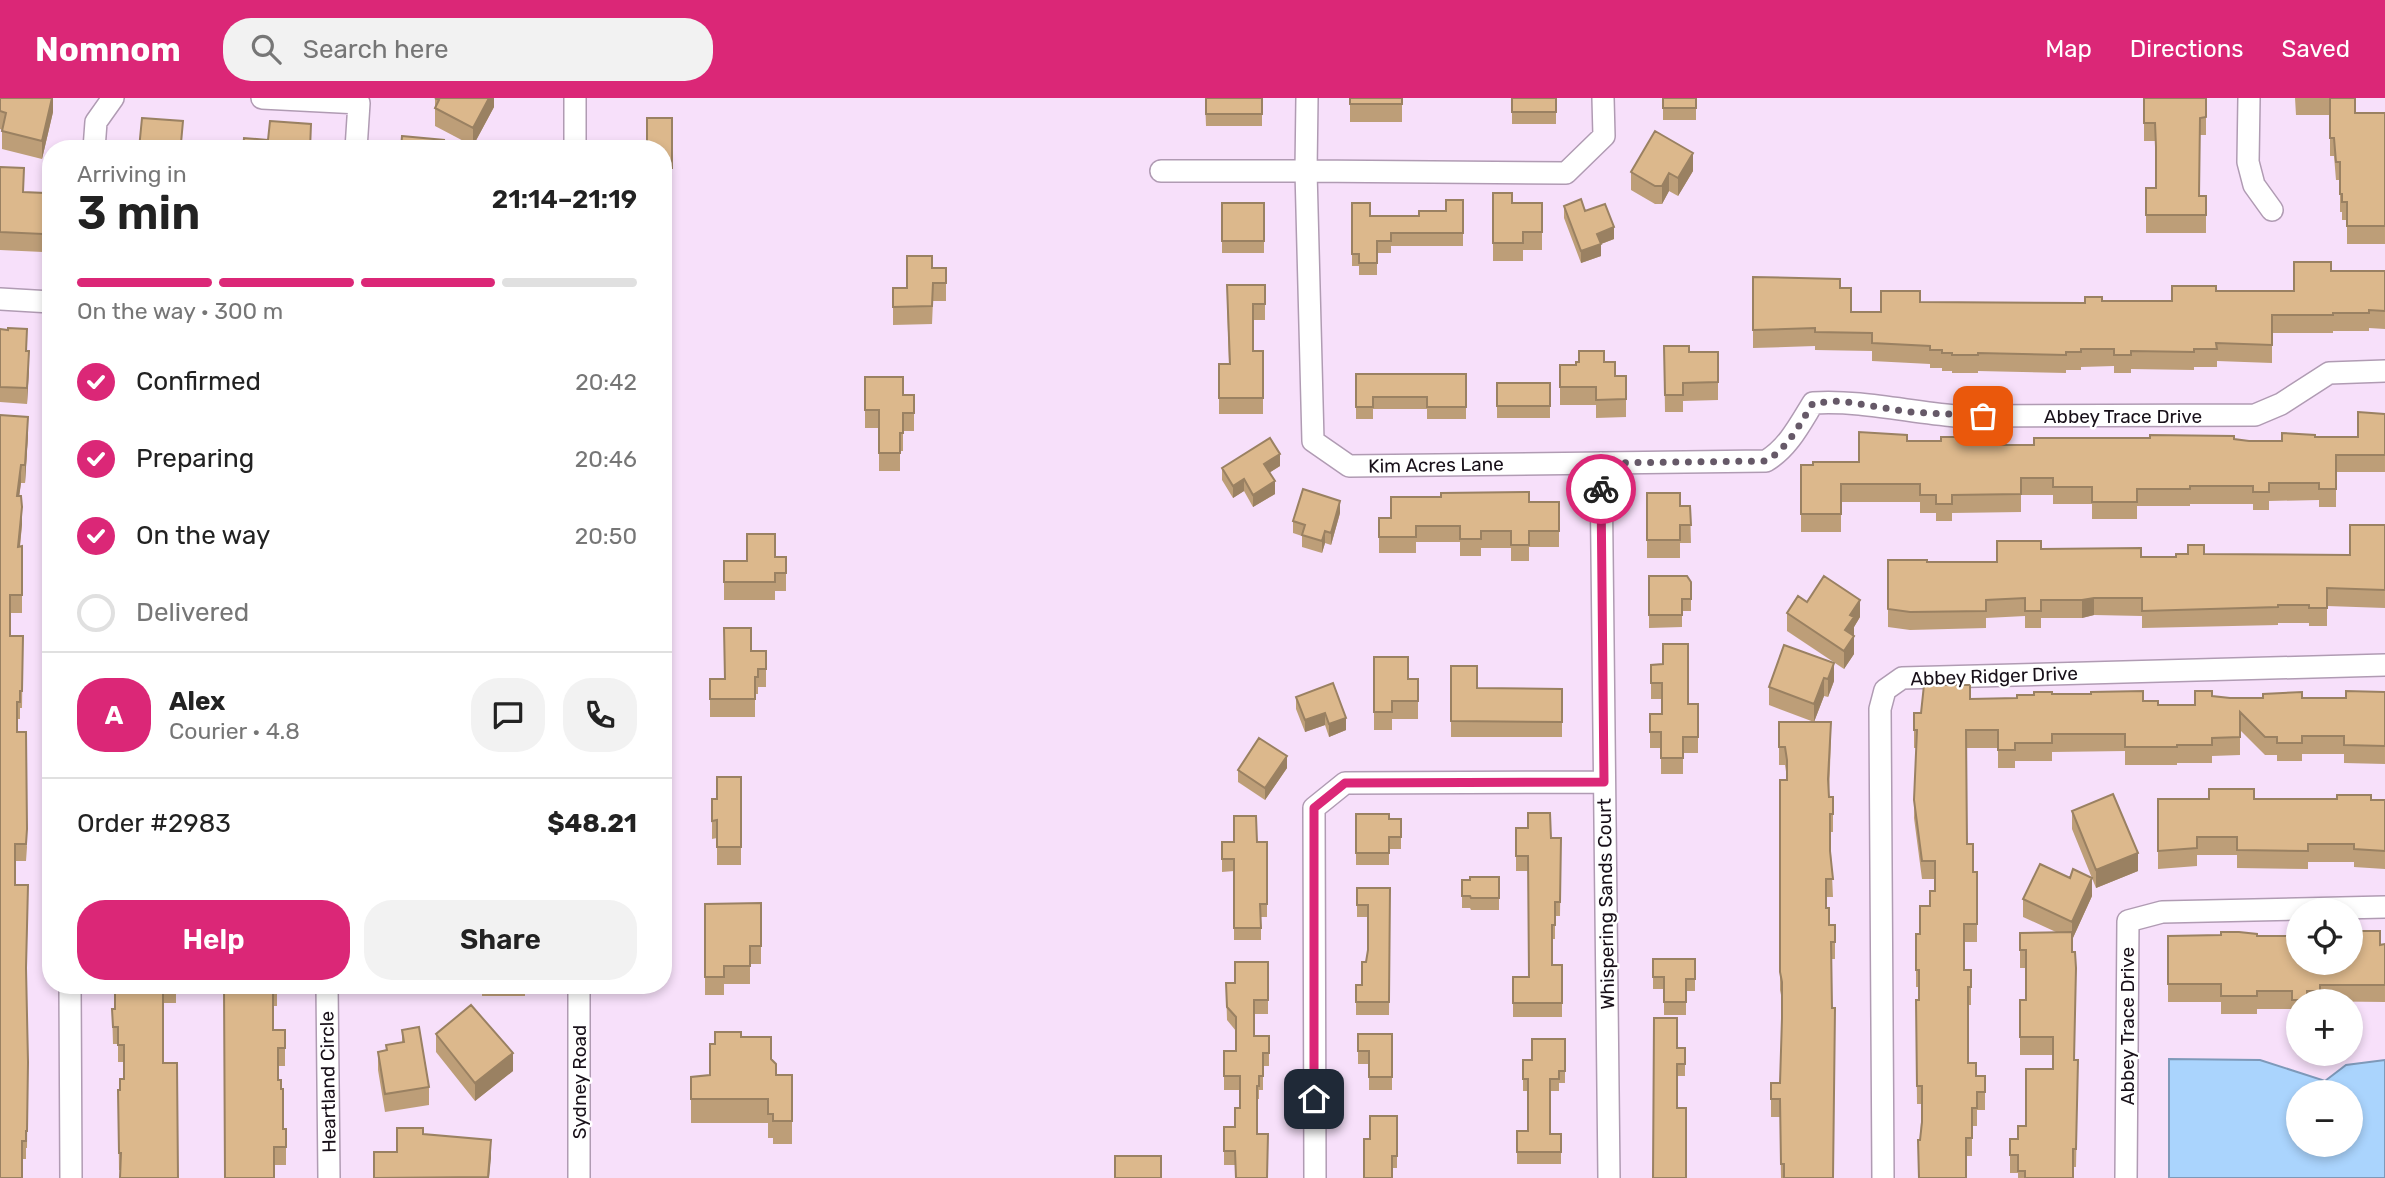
<!DOCTYPE html>
<html lang="en">
<head>
<meta charset="utf-8">
<style>
	:root { --surface:#fff; --page:#f2f2f2; --text:#222; --muted:#767676; --line:#e0e0e0; --accent:#db2777 }
	body { margin:0; font-family:Rubik,sans-serif; background:var(--page); color:var(--text); height:100vh; display:flex; flex-direction:column; font-size:26px; white-space:nowrap }
	* { box-sizing:border-box; margin:0 }
	p { font-size:23px; color:var(--muted) }
	.icon { flex:none; width:38px; height:38px; fill:none; stroke:currentColor; stroke-width:2; stroke-linecap:round; stroke-linejoin:round }
	.map { position:relative; flex:1; overflow:hidden }
	.panel { position:absolute; left:42px; top:42px; width:630px; height:854px; display:flex; flex-direction:column; background:var(--surface); border-radius:28px; box-shadow:0 4px 10px #0003 }
	.panel>* { flex:none }
	.controls { position:absolute; left:2286px; top:800px; display:grid; gap:14px }
	.controls a { display:grid; place-items:center; width:77px; height:77px; border-radius:50%; background:var(--surface); box-shadow:0 4px 10px #0003; font-size:35px }
	.pin { position:absolute; display:grid; place-items:center; width:60px; height:60px; color:#fff; margin:-30px; border-radius:14px; box-shadow:0 4px 10px #0006 }
	.courier { position:absolute; display:grid; place-items:center; width:70px; height:70px; margin:-35px; border:5px solid #db2777; border-radius:50%; background:#fff; color:#222; box-shadow:0 2px 9px #0007 }
	.head em { font-style:normal; font-weight:600 }
	.head div { display:flex; flex-direction:column-reverse }
	.head { display:flex; align-items:center; justify-content:space-between; height:119px; padding:0 35px }
	h1 { font-size:46px; font-weight:600; line-height:52px }
	.bar { display:grid; grid-template-columns:repeat(4,1fr); gap:10px 7px; align-content:center; height:84px; padding:0 35px }
	.bar i { height:9px; border-radius:5px; background:var(--line) }
	.bar .current { background:var(--accent) }
	.bar p { grid-column:span 4 }
	.line { display:flex; align-items:center; gap:18px; padding:0 35px; border-top:2px solid var(--line) }
	.line div { flex:1 }
	.round { display:grid; place-items:center; flex:none; width:74px; height:74px; border-radius:28px; background:var(--page) }
	ol { padding:0 35px; list-style:none }
	li { display:flex; align-items:center; gap:21px; height:77px }
	li p { margin-inline-start:auto }
	li .icon { padding:7px; border-radius:50%; background:var(--accent); color:#fff; stroke-width:4 }
	li:last-child { color:var(--muted) }
	li i { width:38px; height:38px; border:4px solid var(--line); border-radius:50% }
	.action { display:flex; gap:14px; margin-top:auto; padding:14px 35px }
	.action a { flex:1; height:80px; border-radius:28px; background:var(--accent); color:#fff; font-size:28px; font-weight:600; line-height:80px; text-align:center }
	.action a+a { background:var(--page); color:var(--text) }
	header { display:flex; align-items:center; gap:42px; box-sizing:border-box; height:98px; padding:0 35px; background:var(--accent); color:#fff }
	header strong { font-size:33px }
	nav { display:flex; gap:38px; margin-inline-start:auto; font-size:24px }
	.search { width:490px; height:63px; background:var(--page); display:flex; align-items:center; gap:18px; box-sizing:border-box; padding:0 24px; border-radius:28px; color:var(--muted); font-size:26px }
	.map>svg:first-child { display:block }
	.water { fill:#aad4fd; stroke:#7e99b9; stroke-width:2; fill-rule:evenodd }
	.lines { fill:none; stroke-linecap:round; stroke-linejoin:round }
	.street-casing { stroke:#b09bb3; stroke-width:24 }
	.street { stroke:#fff; stroke-width:21 }
	.wall { fill:#bd9e78 }
	.shaded-wall { fill:#9a8162 }
	.building { fill:#dcb88c; stroke:#9a8162; stroke-width:2 }
	.done { stroke:#665968; stroke-width:7; stroke-dasharray:0 12.6 }
	.route { stroke:#db2777; stroke-width:9 }
	.labels { text-anchor:middle; dominant-baseline:central; stroke-width:5; stroke-linejoin:round; paint-order:stroke }
	.street-label { font-size:19px; fill:#181019; stroke:#fff }
</style>
</head>
<body>
<header>
<strong>Nomnom</strong>
<div class="search"><svg class="icon" aria-label="search" viewBox="0 0 24 24"><circle cx="10" cy="10" r="6"/><path d="M15 15l6 6"/></svg>Search here</div>
<nav><a>Map</a><a>Directions</a><a>Saved</a></nav>
</header>
<div class="map">
<svg width="2385" height="1080" viewBox="0 0 2385 1080">
	<rect width="100%" height="100%" fill="#f7e0fa"/>
	<path class="water" d="M2169 961 2260 962 2325 983 2346 967 2385 962V1080H2169ZM2298 994H2350V1046H2298Z"/>
	<g class="lines">
		<defs>
			<path id="street" d="M262 0 359 5
				M575 0V51
				M1307 0 1306 73 1566 75 1604 38 1603 0
				M2249 0 2248 64 2254 87 2272 112
				M94 51 96 24 113 0
				M356 51 359 5
				M1161 73H1306L1313 343 1349 368 1766 363C1788 350 1800 326 1813 305 1860 302 1908 314 1955 318L2255 317 2281 306 2329 275 2385 273
				M0 201 51 204
				M1601 365 1609 1080
				M70 887 71 1080
				M327 887 329 1080
				M579 887V1080
				M1315 1080 1314 710 1345 685 1604 684
				M1883 1080 1880 611 1885 592 1902 580 2385 567
				M2126 1080 2128 823 2162 814 2385 809"/>
		</defs>
		<use href="#street" class="street-casing"/>
		<use href="#street" class="street"/>
	</g>
	<path class="wall" d="M0 0H53V14L42 61 2 51V32L0 31Z
		M435 0H494V9L473 48 435 28Z
		M1205 0H1262V28H1206Z
		M1350 0H1402V24H1350Z
		M1512 0H1556V26H1512Z
		M1663 0H1696V22H1663Z
		M2144 0H2206V37H2200L2199 98H2206V135H2146V90H2156V67L2155 43H2144Z
		M2295 0H2355V15H2385V146H2347V122H2342V114H2340V82H2336L2334 58H2330V17H2296Z
		M672 20V82H663V51Z
		M0 69 23 94 45 113 43 154 0 152Z
		M1693 73 1678 98 1669 93 1662 106H1655L1631 92V74Z
		M1493 95 1512 105H1542V152H1523V163H1493Z
		M1463 102V148H1391V155H1377V177H1359V168H1352V105L1370 118H1419L1446 113Z
		M1222 105H1264V155H1222Z
		M1564 108 1585 113 1614 141 1601 146V158L1581 165 1564 120Z
		M932 170H946V203H933L932 226 893 227V190H907Z
		M2331 173H2385V231L2369 230V233H2333V235H2272V265L2217 263V269H2194V272L2131 271V275H2114V268L2081 269V272H2066V275L1978 273V275H1952V273H1942V270H1930V266L1872 263V253L1815 252V248L1753 250V179L1840 190 1851 214H1881L1920 204 2085 205 2102 203H2172L2216 193H2294Z
		M1265 187V222H1253V253H1263V316H1219V266H1229L1227 203Z
		M0 231 27 253 29 269 27 306 0 304Z
		M1664 248 1689 254H1718V302L1683 303V314H1665Z
		M1604 264 1615 278H1626V319L1596 320V307H1560V267H1576Z
		M1356 276H1466V321H1427V311H1373V321H1356Z
		M865 279 903 297H914V333H903V353H900V373H879V330H865Z
		M1497 285H1550V320H1497Z
		M2385 316V374H2336V409H2319V402L2269 403V412H2253V406H2190V408H2137V421H2092V406H2053V397H2021V414L1952 415V423H1936V415H1920V404H1841V434H1801V367L1859 364 1907 343 1994 347H2034L2234 341 2249 343H2282L2315 339H2358Z
		M0 317 28 337 25 385H21L19 398 22 426 20 449 22 448V515H10V538H23L22 610H20V621H17V634L27 749 26 763H15V787L28 804 26 879 28 964 27 1050H26V1061H22Z
		M1280 368 1269 375 1275 396 1253 409 1244 393 1233 400 1222 382V370Z
		M1647 395 1680 408H1690L1691 445H1680V460H1647Z
		M1529 404H1559V449H1529V463H1511V450H1481V458H1460V444H1416V455H1379V420H1391Z
		M1340 415 1331 447 1325 445 1322 455 1302 449V438L1293 435V423Z
		M2385 427V510L2327 508V528H2309V525H2278V527L2142 530V518L2094 517 2082 520H2041V530H2025V518L1986 520V530L1910 532 1888 529V462L1927 464H1997L2041 451 2141 459H2176L2204 456 2350 457Z
		M775 459H786V493H775V502H724V463H747Z
		M1649 478 1691 484V513H1682V529L1649 530Z
		M1807 504 1860 519 1854 529V556L1844 571 1787 533V515Z
		M1784 547 1834 583 1828 599 1824 598 1814 624 1831 641 1829 699H1833V734H1830L1833 799H1826V810L1829 827H1835V861H1831L1833 1080H1781L1780 1019H1771V985H1780L1782 920V902L1780 892V682H1787V680L1785 667H1779V624H1814L1769 607V589Z
		M751 553H766V589H758V596H755V619H710V581H725Z
		M1374 559 1408 581H1418V621H1392V632H1374Z
		M1651 567 1688 606H1698V655H1683V676H1661V650H1650V616H1662V601H1651Z
		M1451 568 1477 590 1562 591V639H1451Z
		M1333 585 1346 632 1329 639 1325 627 1305 634 1296 611V599Z
		M2385 594V666L2344 665V656H2302V663H2277V657H2265L2240 632V657L2212 658V665H2177V667H2125V653L2052 654V663H2015V670H1998V650H1966L1967 746 1973 774 1977 826V844H1964V872H1971V907H1968V965L1976 978H1985V1012H1977V1028H1972V1058H1966V1080H1918V1042H1920L1922 1006H1917L1916 902H1919V889H1916V836H1920L1930 808 1935 793V781H1922L1914 720 1916 650H1914V615H1921L1970 601 2017 600 2052 596 2143 603 2158 607H2195L2212 598 2230 600H2346Z
		M1287 670 1265 702 1238 684V672Z
		M741 679V767H717V740L712 741V701H717Z
		M2158 701 2385 702V771L2354 769V764H2308V771L2237 770V757H2197V768L2158 771Z
		M2072 713 2138 773 2096 790 2072 731Z
		M1356 716 1389 721H1401V751H1389V767H1356Z
		M1516 730 1551 740H1561L1560 818H1555V841H1552V867H1562V919H1513V879H1529L1528 773H1516Z
		M1222 744H1267V819H1261V842H1234V773L1222 774Z
		M1499 779V812H1471L1470 810H1462V782Z
		M1357 790H1390L1389 917H1356V887H1362L1368 852V819H1357Z
		M2092 798 2072 842 2074 962H2078L2076 1069H2073V1080H2018V1075H2010V1041H2018L2026 1028 2053 971V957H2020V902H2026V870H2020V835L2056 834 2023 819V801Z
		M761 805V866H750V886H724V897H705V806Z
		M2168 838H2257L2385 846V904L2298 903V920H2292V911H2257V916H2221V904H2168Z
		M1653 861H1695V893H1686V917H1664V891H1653Z
		M1268 864V916H1254V938H1269V968H1263V992H1259V1001H1257L1235 1067H1224V1029H1235L1240 1010V992H1224V953H1236V933L1227 922 1226 885H1235Z
		M115 887H176V905H163L120 1072H119L118 992H120L124 981V964H118V946H113L112 911H115Z
		M224 887H281L280 892H277V908H273V932H285V968H278V982L283 1031H286V1067H274Z
		M482 887H525V898H482Z
		M402 932 429 989V1007L385 1014 378 972V954L386 952V947L402 945Z
		M436 936 513 973 475 1003 436 954Z
		M1358 936H1392V992H1369V966H1358Z
		M741 939 771 961 776 977H792V1046H773V1040H768V1025H691V979L710 977Z
		M1565 941V985H1559V993H1550V1036H1561V1066H1517V1033H1528V993H1523V962H1532Z
		M1677 950H1685V978H1677V1010L1653 1080Z
		M1397 1018V1070H1392L1370 1041Z"/>
	<path class="shaded-wall" d="M52 0H53V14L42 61V43Z
		M489 0H494V9L473 48V30Z
		M1693 55V73L1678 98V80Z
		M1669 75V93L1662 106V88Z
		M45 95V113L43 154V136Z
		M1614 129V141L1601 146V158L1581 165V153L1597 136Z
		M29 253V269L27 306V290Z
		M28 319V337L25 385V367Z
		M1280 356V368L1264 378V366Z
		M21 367V385L17 415V398Z
		M1244 381V393L1233 400V388Z
		M1275 383V396L1253 409V397Z
		M1340 403V415L1331 447V435Z
		M22 409V426L18 466V449Z
		M1325 433V445L1322 455V443Z
		M2094 500V517L2082 520V502Z
		M1860 502V519L1854 529V537L1845 550V532L1850 517Z
		M1854 538V556L1844 571V553Z
		M1834 565V583L1828 599V581Z
		M1824 580V598L1814 624V606Z
		M1325 615V627L1305 634V622Z
		M1346 620V632L1329 639V626Z
		M1287 658V670L1265 702V690Z
		M2138 755V773L2096 790V772Z
		M2092 780V798L2072 842V824Z
		M513 955V973L475 1003V985Z
		M491 1042V1060L489 1080H488Z"/>
	<path class="building" d="M0 0H52L42 43 2 33 6 15 0 13Z
		M435 0H489L473 30 435 10 439 2Z
		M1206 0H1262V16H1206Z
		M1350 0H1402V6H1350Z
		M1512 0H1556V14H1512Z
		M1663 0H1696V10H1663Z
		M2144 0H2206V19L2200 20 2199 98H2206V117H2146V90H2156V49L2155 25H2144Z
		M2330 0H2355V15H2385V128H2347V104H2342V96H2340V64H2336L2334 40H2330Z
		M142 20 183 23 181 45 205 47V51H139Z
		M647 20H672V70H663V51H647Z
		M270 23 311 26 310 51H243L244 40 268 42Z
		M1655 33 1693 55 1678 80 1669 75 1662 88H1655L1631 74Z
		M402 38 444 42 443 51H401Z
		M0 69 24 70 23 94 45 95 43 136 0 134Z
		M1493 95H1512V105H1542V134H1523V145H1493Z
		M1581 101 1585 113 1605 106 1614 129 1597 136 1601 146 1581 153 1564 108Z
		M1446 102H1463V135H1391V143H1377V165H1359V156H1352V105H1370V118H1419V113H1446Z
		M1222 105H1264V143H1222Z
		M907 158H932V170H946V185H933L932 208 893 209V190H907Z
		M2294 164H2331V173H2385V213L2369 212V215H2333V217H2272V247L2216 245 2217 251H2194V254L2131 253V257H2114V251H2081V254H2066V257L1978 255V257H1952V255H1942V252H1930V248L1872 245V235L1815 234V230L1753 232V179L1840 181V190H1851V214H1881V193H1920V204L2085 205V199H2102V203H2172V188H2216V193H2294Z
		M1227 187H1265V206H1253V253H1263V300H1219V266H1230Z
		M8 230 27 231 26 253H29L27 290 0 289V231L8 232Z
		M1664 248H1689V254H1718V284L1683 285V297H1665Z
		M1579 253H1604V264H1615V278H1626V301L1596 302V289H1560V267H1576V264H1579Z
		M1356 276H1466V309H1427V299H1373V309H1356Z
		M865 279H903V297H914V315H903V335H900V355H879V312H865Z
		M1497 285H1550V308H1497Z
		M2358 314 2385 316V357H2336V391H2319V385H2269V394H2253V388H2190V391H2137V404H2092V389H2053V380H2021V396L1952 397V406H1936V397H1920V386H1841V416H1801V367H1813V364H1859V334L1907 337V343H1941V339H1994V347H2034V340H2150V337L2234 338V341L2249 343H2282V335L2315 337V339H2358Z
		M0 317 28 319 25 367H21L17 398H21L22 409 18 449 22 448V497H10V538H23L22 593H20V604H17V634H26L27 731 26 746H15V787H28L26 870 28 964 27 1033H26V1043H22V1080H0Z
		M1270 340 1280 356 1264 366 1275 383 1253 397 1244 381 1233 388 1222 370Z
		M1303 391 1340 403 1331 435 1325 433 1322 443 1302 437 1305 427 1293 423Z
		M1529 394V404H1559V433H1529V447H1511V433H1481V441H1460V428H1416V439H1379V420H1391V399H1441V395Z
		M1647 395H1680V408H1690L1691 427H1680V442H1647Z
		M2350 427H2385V492L2327 490V510H2309V507H2278V509L2142 513V500H2094L2082 502H2041V513H2025V500L1986 502V513L1910 514 1888 511V462H1927V464H1997V443H2041V451L2141 450V459H2176V456H2188V447H2204V456L2350 457Z
		M747 436H775V459H786V475H775V484H724V463H747Z
		M1649 478H1687L1691 484V501H1682V517H1649Z
		M1824 478 1860 502 1850 517 1854 519 1845 532 1854 538 1844 553 1787 515 1798 498 1807 504Z
		M724 530H751V553H766V571H758V579H755V601H710V581H725Z
		M1663 546H1688V606H1698V639H1683V660H1661V634H1650V616H1662V585H1651V567L1663 566Z
		M1784 547 1834 565 1828 581 1824 580 1814 606 1769 589Z
		M1374 559H1408V581H1418V603H1392V614H1374Z
		M1451 568H1477V590L1562 591V624L1451 623Z
		M1333 585 1346 620 1329 626 1325 615 1305 622 1296 599Z
		M1924 587H1970V601L2017 600V597H2034V594H2052V596H2091V594L2143 593V603H2158V607H2195V593H2212V598L2230 600H2263V596L2302 594V600H2346V593L2385 594V648L2344 647V638H2302V645H2277V639H2265L2240 614V639L2212 640V647H2177V649H2125V636H2052V645H2015V652H1998V632H1966L1967 746H1973V774H1977V826H1964V872H1971V889H1968V965H1976V978H1985V994H1977V1010H1972V1040H1966V1080H1919L1918 1042H1920L1922 1024V988H1917L1916 902H1919V872H1916V836H1920V808H1930V793H1935V763H1922L1914 702 1917 632H1914V615H1921Z
		M1779 624H1831L1828 681 1829 699H1833V716H1830V753L1833 781H1826V810H1829V827H1835V844H1831L1832 910H1835L1833 1080H1784V1066H1781L1780 1001H1771V985H1780L1782 920V884L1780 874V682H1787V662L1785 649H1779Z
		M1259 640 1287 658 1265 690 1238 672Z
		M717 679H741V749H717V722L712 723V701H717Z
		M2209 691H2254V701H2337V697H2371V702H2385V753L2354 751V746H2308V753L2237 752V739H2197V750L2158 753V701H2209Z
		M2113 696 2138 755 2096 772 2072 713Z
		M1528 715H1550L1551 740H1561L1560 804H1555V827H1552V867H1562V905H1513V879H1529L1528 758H1516V730H1528Z
		M1356 716H1389V721H1401V739H1389V755H1356Z
		M1234 718H1256L1257 744H1267V806H1260L1261 830H1234V761H1222V744H1234Z
		M2040 766 2070 780 2073 771 2092 780 2072 824 2023 801Z
		M1470 779H1499V800H1471L1470 798H1462V782H1470Z
		M1357 790H1390L1389 904H1356V887H1362V864H1366L1368 852V807H1357Z
		M761 805V848H750V868H724V879H705V806Z
		M2297 833H2298V864H2350V833H2380V847L2385 846V887H2320V893H2307V902H2292V893H2257V898H2221V886H2168V838L2221 837V834H2239L2257 836V838H2297Z
		M2072 834V854H2075L2076 870 2074 962H2078L2076 1051H2073V1080H2025V1073H2018V1057H2010V1041H2018V1028H2026V971H2053V939H2020V902H2026V852H2020V835Z
		M1653 861H1695V881H1686V904H1664V879H1653Z
		M1235 864H1268V902H1254V938H1269V955H1263V978H1259V988H1257V1036H1268L1267 1080H1236L1235 1053H1224V1029H1235V1010H1240V978H1224V953H1236V919L1227 909 1226 885H1235Z
		M115 887H176V888H163V965H177L178 1080H120L121 1055H119L118 992H120V981H124V947H118V929H113L112 911H115Z
		M224 887H277V890H273V932H285V950H278V982H281V991H283V1031H286V1049H274V1080H225Z
		M471 907 513 955 475 985 436 936Z
		M1654 920H1677V950H1685V966H1677V1010H1686V1080H1653Z
		M419 929 429 989 385 996 378 954 387 952 386 947 404 944 402 932Z
		M715 934H741V939H771V961L776 966V977H792V1023H773V1016H768V1001H691V979L710 977V946H715Z
		M1358 936H1392V979H1369V953H1358Z
		M1532 941H1565V973H1559V981H1550V1036H1561V1054H1517V1033H1528V981H1523V962H1532Z
		M1370 1018H1397V1058H1392V1080H1364V1041H1370Z
		M397 1030H423V1036L491 1042 488 1079 374 1080V1054H397Z
		M1115 1058H1161V1080H1115Z"/>
	<g class="lines">
		<path class="done" d="M1601 391V365L1766 363C1788 350 1800 326 1813 305L1841 303 1910 314 1983 318"/>
		<path class="route" d="M1314 1001V710L1345 685 1604 684 1601 391"/>
	</g>
	<g class="labels">
		<g class="street-label">
			<text x="2123" y="318">Abbey Trace Drive</text>
			<text transform="translate(1436 367) rotate(-1)">Kim Acres Lane</text>
			<text transform="translate(1994 578) rotate(-2)">Abbey Ridger Drive</text>
			<text transform="translate(1606 806) rotate(-91)">Whispering Sands Court</text>
			<text transform="translate(2127 928) rotate(-90)">Abbey Trace Drive</text>
			<text transform="translate(328 984) rotate(-91)">Heartland Circle</text>
			<text transform="translate(579 984) rotate(-90)">Sydney Road</text>
		</g>
	</g>
</svg>
<div class="controls">
<a><svg class="icon" aria-label="locate" viewBox="0 0 24 24"><circle cx="12" cy="12" r="6"/><path d="M12 2v4M12 18v4M2 12h4M18 12h4"/></svg></a>
<a>+</a>
<a>−</a>
</div>
<div class="pin" style="left:1983px;top:318px;background:#ea580c"><svg class="icon" aria-label="bag" viewBox="0 0 24 24"><path d="M5 8h14l-1 12H6zM9 8a3 3 0 0 1 6 0"/></svg></div>
<div class="pin" style="left:1314px;top:1001px;background:#1f2937"><svg class="icon" aria-label="home" viewBox="0 0 24 24"><path d="M3 11l9-7 9 7M6 9v11h12V9"/></svg></div>
<div class="courier" style="left:1601px;top:391px"><svg class="icon" aria-label="bike" viewBox="0 0 24 24"><circle cx="6" cy="16" r="4"/><circle cx="18" cy="16" r="4"/><path d="M6 16l4-8h5l3 8M10 8l3 8H6M13 5h3"/></svg></div>
<section class="panel">
<div class="head"><div><h1>3 min</h1><p>Arriving in</p></div><em>21:14–21:19</em></div>
<div class="bar"><i class="current"></i><i class="current"></i><i class="current"></i><i></i><p>On the way · 300 m</p></div>
<ol>
<li><svg class="icon" aria-label="check" viewBox="0 0 24 24"><path d="M5 12l5 5 9-10"/></svg>Confirmed<p>20:42</p></li>
<li><svg class="icon" aria-label="check" viewBox="0 0 24 24"><path d="M5 12l5 5 9-10"/></svg>Preparing<p>20:46</p></li>
<li><svg class="icon" aria-label="check" viewBox="0 0 24 24"><path d="M5 12l5 5 9-10"/></svg>On the way<p>20:50</p></li>
<li><i></i>Delivered</li>
</ol>
<div class="line" style="height:126px"><b class="round" style="background:var(--accent);color:#fff">A</b><div><b>Alex</b><p>Courier · 4.8</p></div><a class="round"><svg class="icon" aria-label="chat" viewBox="0 0 24 24"><path d="M4 5h16v11H9l-5 4z"/></svg></a><a class="round"><svg class="icon" aria-label="phone" viewBox="0 0 24 24"><path d="M5 4h4l2 5-3 2q2 4 5 5l2-3 5 2v4C11 20 4 13 5 4z"/></svg></a></div>
<div class="line" style="height:91px"><div>Order #2983</div><b>$48.21</b></div>
<div class="action"><a>Help</a><a>Share</a></div>
</section>
</div>
</body>
</html>
